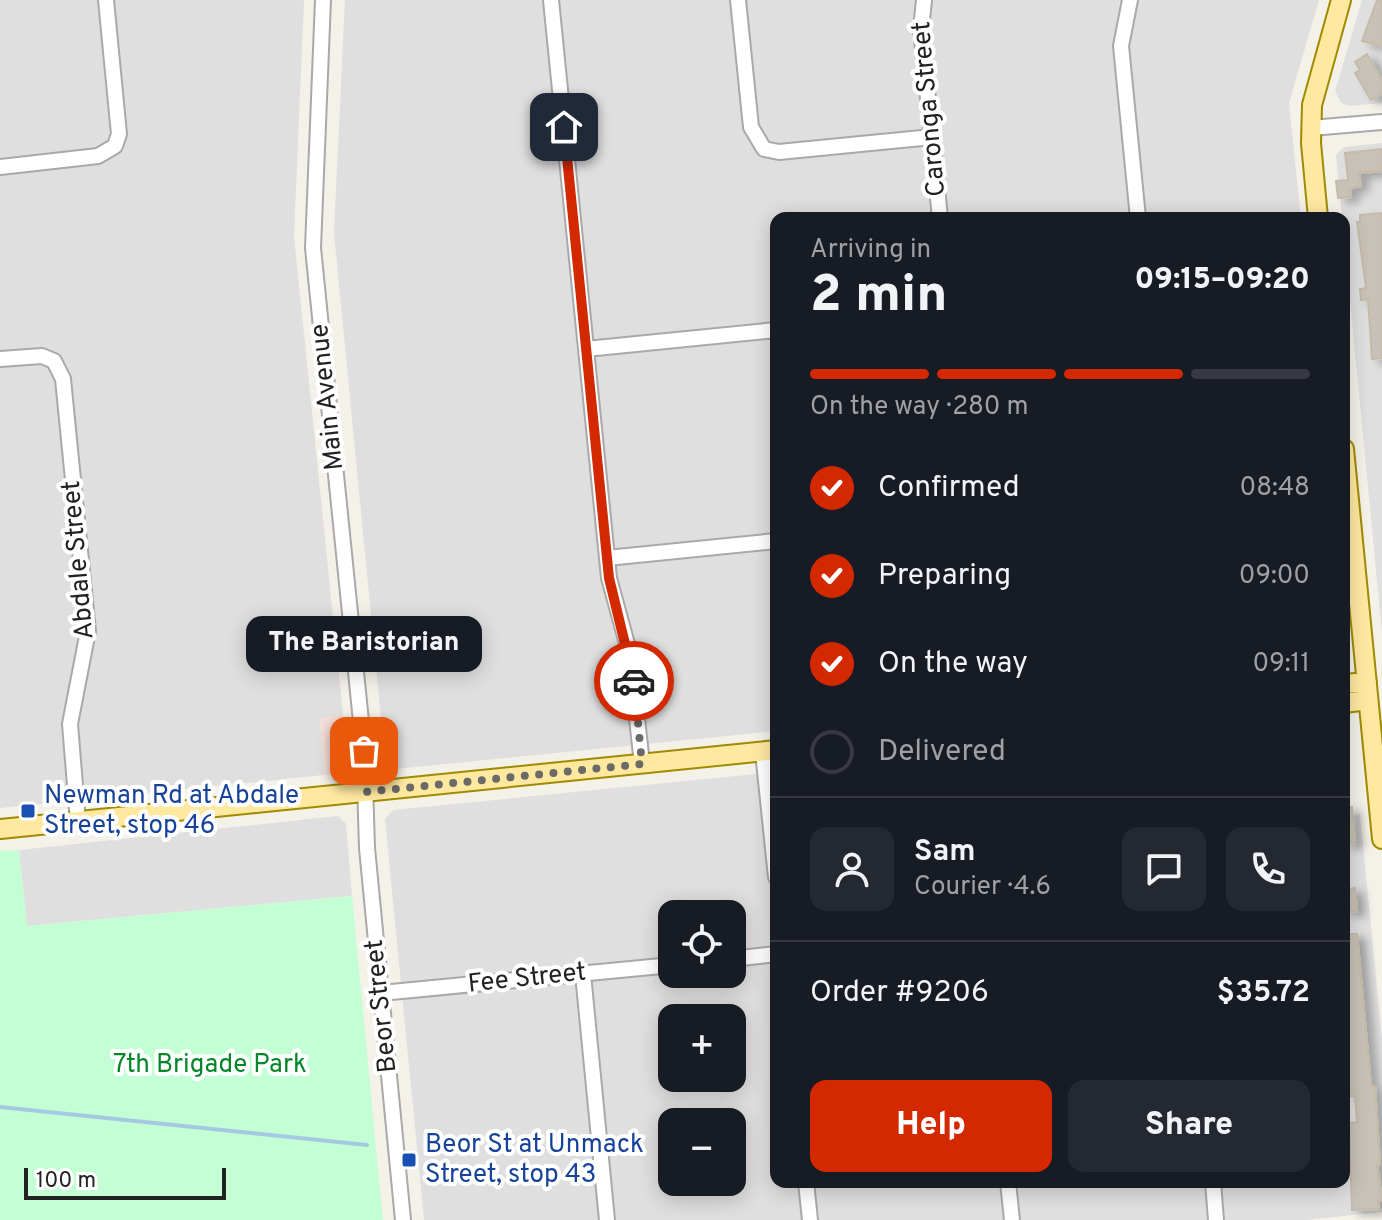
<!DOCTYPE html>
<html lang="en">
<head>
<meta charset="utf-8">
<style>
	:root { --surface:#171b24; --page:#242831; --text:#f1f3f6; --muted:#9ea1a6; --line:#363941; --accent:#d42900 }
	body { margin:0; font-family:Overpass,sans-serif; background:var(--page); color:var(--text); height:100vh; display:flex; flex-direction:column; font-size:30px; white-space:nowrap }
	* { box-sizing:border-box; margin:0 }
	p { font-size:26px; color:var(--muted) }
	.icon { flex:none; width:44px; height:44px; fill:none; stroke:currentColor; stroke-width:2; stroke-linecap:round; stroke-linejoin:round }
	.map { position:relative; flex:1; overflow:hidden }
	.side { position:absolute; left:770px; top:212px; width:580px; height:976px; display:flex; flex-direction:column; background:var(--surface); border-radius:16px; box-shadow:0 4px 20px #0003 }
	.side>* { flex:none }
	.tools { position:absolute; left:658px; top:900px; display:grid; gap:16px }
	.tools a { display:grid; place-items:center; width:88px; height:88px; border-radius:16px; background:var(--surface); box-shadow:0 4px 20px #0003; font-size:40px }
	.scale { position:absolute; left:24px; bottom:20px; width:202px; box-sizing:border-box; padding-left:8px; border:4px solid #222; border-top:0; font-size:22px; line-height:28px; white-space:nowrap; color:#222; -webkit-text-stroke:6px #fff; paint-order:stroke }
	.pin { position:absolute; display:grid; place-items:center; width:68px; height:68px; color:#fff; margin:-34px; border-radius:16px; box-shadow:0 4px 12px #0006 }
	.courier { position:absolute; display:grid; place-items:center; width:80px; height:80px; margin:-40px; border:6px solid #d42900; border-radius:50%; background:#fff; color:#222; box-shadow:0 2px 10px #0007 }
	.bubble { position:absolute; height:56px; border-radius:16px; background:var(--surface); box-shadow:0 4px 20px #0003; font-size:26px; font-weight:800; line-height:56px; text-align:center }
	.overview em { font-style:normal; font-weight:800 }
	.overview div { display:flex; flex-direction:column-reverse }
	.overview { display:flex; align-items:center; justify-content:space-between; height:136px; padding:0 40px }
	h1 { font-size:52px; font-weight:800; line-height:60px }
	.bar { display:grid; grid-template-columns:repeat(4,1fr); gap:12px 8px; align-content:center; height:96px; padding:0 40px }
	.bar i { height:10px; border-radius:6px; background:var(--line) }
	.bar .on { background:var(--accent) }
	.bar p { grid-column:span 4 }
	.line { display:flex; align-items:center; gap:20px; padding:0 40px; border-top:2px solid var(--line) }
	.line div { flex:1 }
	.round { display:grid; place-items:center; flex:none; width:84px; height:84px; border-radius:16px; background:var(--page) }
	ol { padding:0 40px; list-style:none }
	li { display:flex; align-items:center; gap:24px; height:88px }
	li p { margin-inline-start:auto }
	li .icon { padding:8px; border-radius:50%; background:var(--accent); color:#fff; stroke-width:4 }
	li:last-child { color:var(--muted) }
	li i { width:44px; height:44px; border:4px solid var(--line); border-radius:50% }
	.primary-button { display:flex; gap:16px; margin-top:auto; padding:16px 40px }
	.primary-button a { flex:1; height:92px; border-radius:16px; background:var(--accent); color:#fff; font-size:32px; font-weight:800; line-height:92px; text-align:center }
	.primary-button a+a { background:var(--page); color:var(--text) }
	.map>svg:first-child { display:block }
	.residential { fill:#e0dfdf; fill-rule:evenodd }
	.commercial { fill:#f4ded7 }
	.park { fill:#c4fed4 }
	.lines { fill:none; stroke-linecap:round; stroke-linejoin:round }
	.stream { stroke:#a6c9e3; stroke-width:4 }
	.building { fill:#c8c1b7; stroke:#c6bba9; stroke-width:2; filter:url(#shadow) }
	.minor-casing { stroke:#a9a9a9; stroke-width:18 }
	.major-casing { stroke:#a08a00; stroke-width:22 }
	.minor { stroke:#fff; stroke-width:14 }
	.major { stroke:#ffe9a1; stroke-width:18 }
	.done { stroke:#6b6a67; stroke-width:8; stroke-dasharray:0 14.4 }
	.route { stroke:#d42900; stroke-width:10 }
	.transit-dot { fill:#1a4fb4; stroke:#fff; stroke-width:3 }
	.labels { text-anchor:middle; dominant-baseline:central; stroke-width:8; stroke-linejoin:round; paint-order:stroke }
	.street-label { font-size:26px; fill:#222; stroke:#fff }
	.transit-label { font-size:26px; fill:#164399; stroke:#fff; text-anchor:start }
	.park-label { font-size:26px; fill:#048728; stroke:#fff }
</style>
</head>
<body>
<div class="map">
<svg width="1382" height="1220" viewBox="0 0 1382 1220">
	<defs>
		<filter id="shadow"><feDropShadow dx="8" dy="4.5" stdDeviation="4" flood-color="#0004"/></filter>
	</defs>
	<rect width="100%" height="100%" fill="#f3f1e8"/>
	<path class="residential" d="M0 0H304L294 236 343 714 320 719 324 775 0 808Z
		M345 0H1319L1289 103 1301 218H776V731L395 769 385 760 334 233Z
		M1362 0H1382V103L1351 106 1341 103 1335 91Z
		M1382 143V633L1336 155 1344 147Z
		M776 772V1182H1344V816L1360 814 1382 1039V1212L1306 1220H424L385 819 393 810ZM672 914H732V974H672ZM672 1018H732V1078H672ZM672 1122H732V1182H672Z
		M338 816 346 824 352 896 27 926 19 850Z"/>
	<path class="commercial" d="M343 714 349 768 343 773 324 775 320 719Z"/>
	<path class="park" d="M19 850 27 926 352 896 383 1220H0V851Z"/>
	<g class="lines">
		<path class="stream" d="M0 1107 367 1145"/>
	</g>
	<path class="building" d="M1377 0H1382V46L1362 41Z
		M1367 54 1382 80V94L1371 100 1355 73 1360 70 1355 62Z
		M1382 149V171L1359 173 1361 186 1350 188 1351 197 1338 198 1336 181 1348 180 1345 153Z
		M1382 213V358L1372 359 1368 299 1361 300 1360 289 1366 288 1357 222H1360V215Z
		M1344 807H1352L1355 843 1344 844Z
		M1355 888 1357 911 1344 912V890Z
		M1344 934H1357L1371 1086H1375L1380 1165H1377L1382 1201H1378L1379 1209 1352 1210 1349 1123 1357 1122 1355 1096H1349L1344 1046Z"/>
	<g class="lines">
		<defs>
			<path id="minor" d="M323 0 313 248 364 751 367 848 403 1220
				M551 0 609 578 630 655 642 764
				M738 0 751 127 764 149 779 152 932 137
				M924 0 921 29 940 218
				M1130 0 1121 46 1138 218
				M1311 128 1382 122
				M0 167 98 156 115 146 119 134 106 0
				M586 349 776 330
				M0 359 42 356 54 361
				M54 361 63 379 88 631 70 724 78 822
				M607 558 776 541
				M763 752 776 877
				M732 959 776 954
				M583 974 607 1220
				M381 993 672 965
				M806 1182 810 1220
				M1008 1182 1012 1220
				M1213 1182 1216 1220"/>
			<path id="major" d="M1318 218 1311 143 1312 105 1341 0
				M1344 449 1382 839
				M1344 684 1367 682
				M1344 703 1368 700
				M0 829 776 750"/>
		</defs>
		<use href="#minor" class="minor-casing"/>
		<use href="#major" class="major-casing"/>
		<use href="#minor" class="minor"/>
		<use href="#major" class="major"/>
	</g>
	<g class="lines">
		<path class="done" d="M364 751 365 792 642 764 634 681"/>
		<path class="route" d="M564 127 609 578 634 681"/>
	</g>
	<g class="transit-dot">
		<rect x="20" y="803" width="16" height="16" rx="4"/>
		<rect x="401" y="1152" width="16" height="16" rx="4"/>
	</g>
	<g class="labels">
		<g class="street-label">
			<text transform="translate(930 109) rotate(-95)">Caronga Street</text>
			<text transform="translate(328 397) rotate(-96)">Main Avenue</text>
			<text transform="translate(79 560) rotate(-95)">Abdale Street</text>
			<text transform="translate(527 979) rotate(-6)">Fee Street</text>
			<text transform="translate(382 1006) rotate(-96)">Beor Street</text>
		</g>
		<g class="transit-label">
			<text x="44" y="796">Newman Rd at Abdale<tspan x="44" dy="30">Street, stop 46</tspan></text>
			<text x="425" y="1145">Beor St at Unmack<tspan x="425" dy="30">Street, stop 43</tspan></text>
		</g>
		<g class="park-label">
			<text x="210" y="1065">7th Brigade Park</text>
		</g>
	</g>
</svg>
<div class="tools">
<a><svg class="icon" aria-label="locate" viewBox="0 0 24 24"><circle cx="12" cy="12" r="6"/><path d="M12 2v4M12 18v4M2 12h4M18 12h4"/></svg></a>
<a>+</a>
<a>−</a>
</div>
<div class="scale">100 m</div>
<div class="pin" style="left:364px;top:751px;background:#ea580c"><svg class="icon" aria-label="bag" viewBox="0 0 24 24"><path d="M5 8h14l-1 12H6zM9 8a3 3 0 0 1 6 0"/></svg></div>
<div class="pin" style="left:564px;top:127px;background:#1f2937"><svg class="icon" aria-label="home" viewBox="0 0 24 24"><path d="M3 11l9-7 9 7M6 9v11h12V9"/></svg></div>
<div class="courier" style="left:634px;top:681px"><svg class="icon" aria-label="car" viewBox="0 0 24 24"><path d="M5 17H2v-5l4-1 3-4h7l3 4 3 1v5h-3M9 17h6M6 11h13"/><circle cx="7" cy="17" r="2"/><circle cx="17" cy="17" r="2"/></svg></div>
<div class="bubble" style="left:246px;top:616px;width:236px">The Baristorian</div>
<section class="side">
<div class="overview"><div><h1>2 min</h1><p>Arriving in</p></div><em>09:15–09:20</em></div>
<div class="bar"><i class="on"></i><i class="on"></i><i class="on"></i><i></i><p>On the way · 280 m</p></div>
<ol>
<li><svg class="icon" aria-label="check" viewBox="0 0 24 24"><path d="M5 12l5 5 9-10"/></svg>Confirmed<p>08:48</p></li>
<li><svg class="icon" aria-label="check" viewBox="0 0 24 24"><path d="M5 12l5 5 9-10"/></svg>Preparing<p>09:00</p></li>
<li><svg class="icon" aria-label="check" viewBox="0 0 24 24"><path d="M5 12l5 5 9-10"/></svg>On the way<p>09:11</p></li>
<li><i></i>Delivered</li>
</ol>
<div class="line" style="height:144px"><a class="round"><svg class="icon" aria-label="person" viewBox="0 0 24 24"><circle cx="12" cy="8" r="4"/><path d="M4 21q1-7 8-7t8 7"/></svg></a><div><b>Sam</b><p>Courier · 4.6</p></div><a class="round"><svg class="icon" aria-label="chat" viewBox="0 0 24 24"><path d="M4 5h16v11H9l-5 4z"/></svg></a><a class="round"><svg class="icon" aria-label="phone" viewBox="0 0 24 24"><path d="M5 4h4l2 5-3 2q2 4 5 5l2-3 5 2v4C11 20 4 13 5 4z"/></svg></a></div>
<div class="line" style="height:104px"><div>Order #9206</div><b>$35.72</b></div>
<div class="primary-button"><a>Help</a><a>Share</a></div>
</section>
</div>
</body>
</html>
